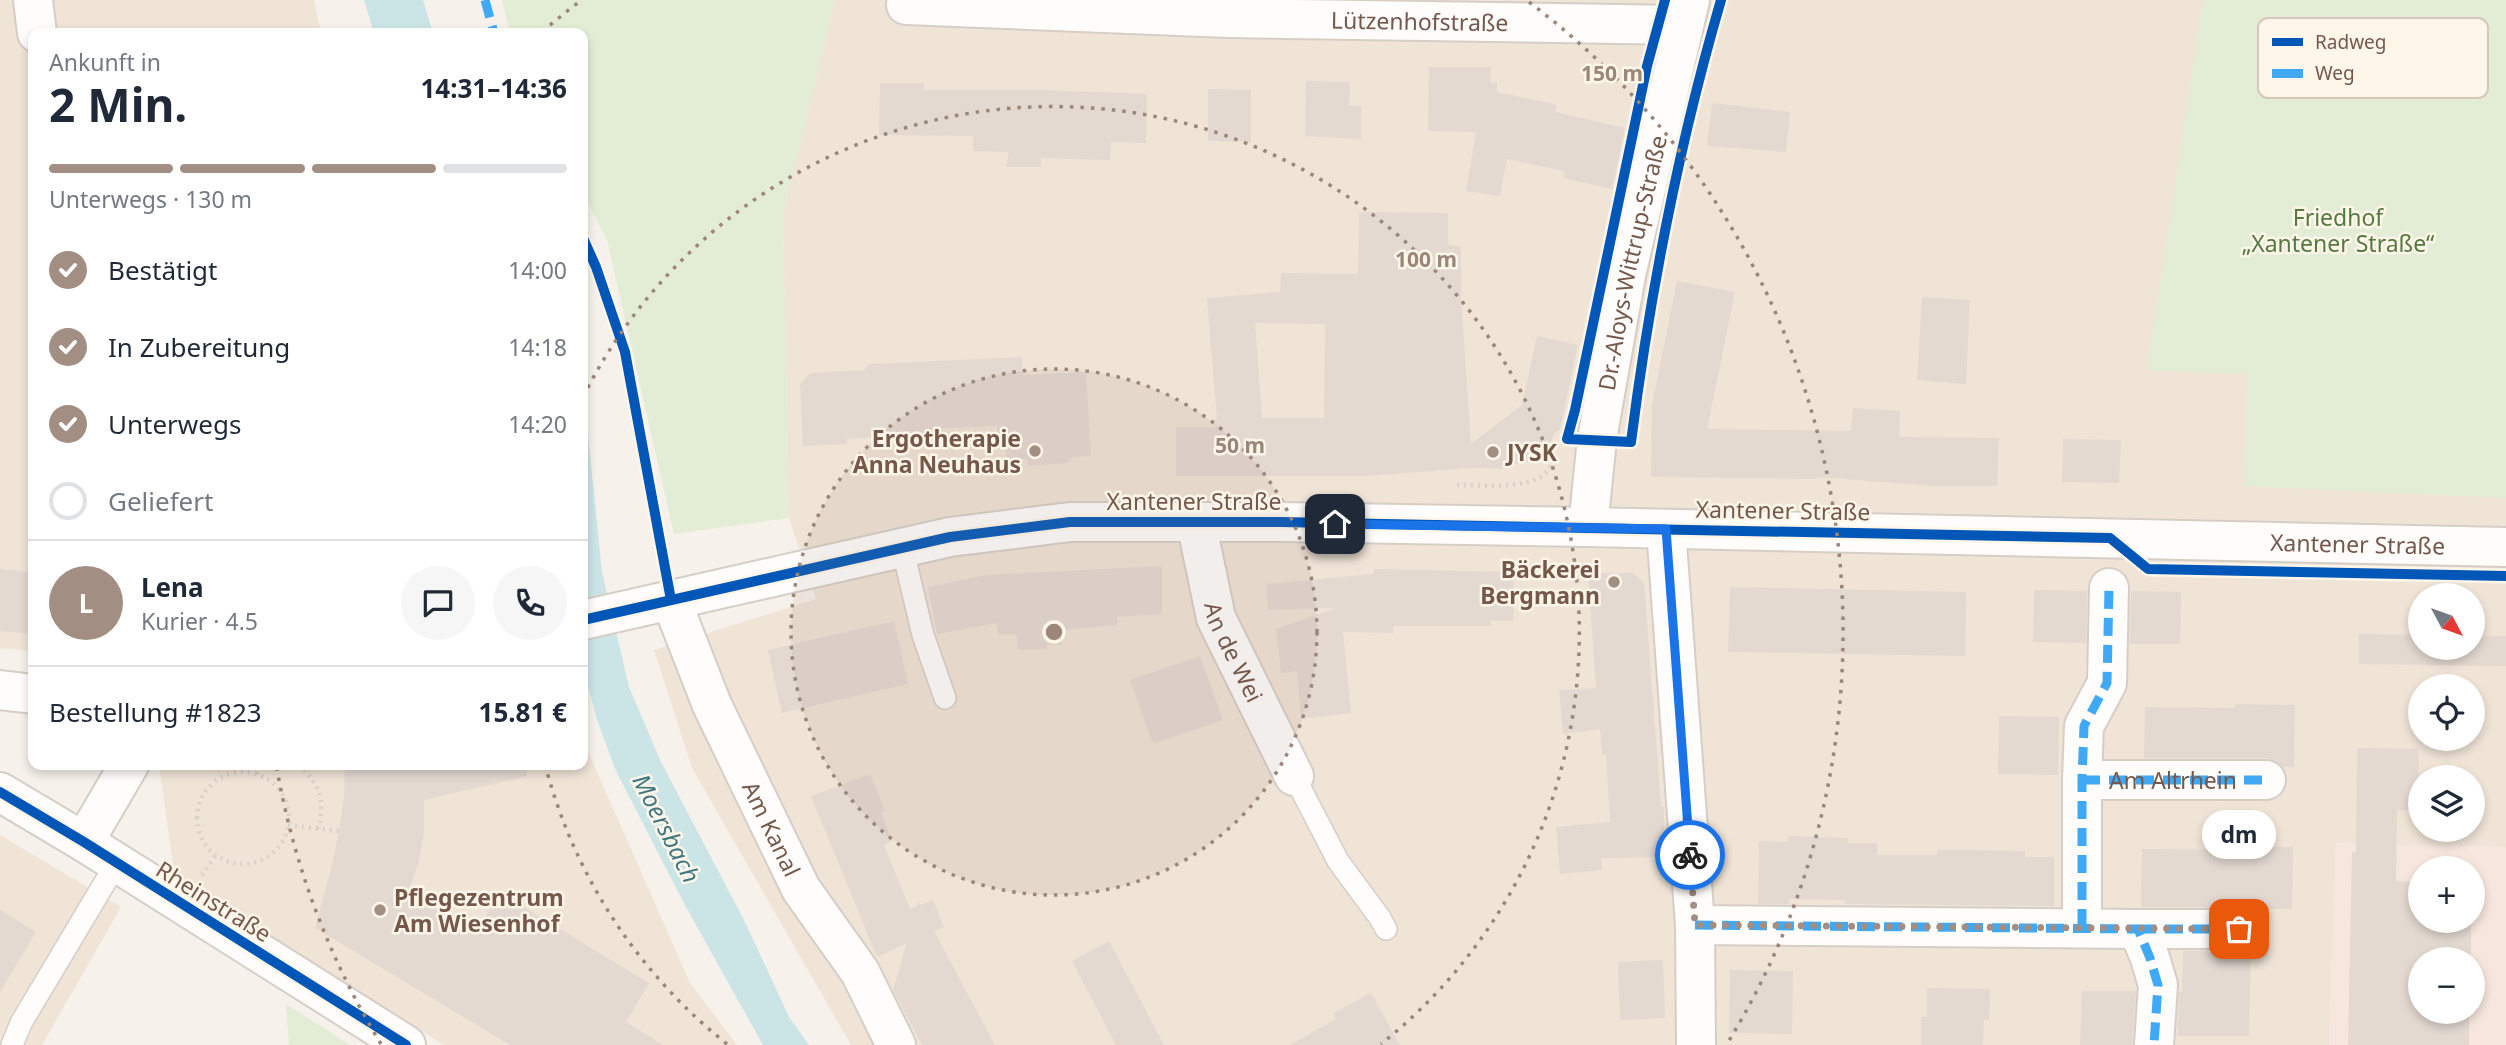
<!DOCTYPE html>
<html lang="de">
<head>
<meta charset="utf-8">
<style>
	:root { --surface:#fff; --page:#f6f6f7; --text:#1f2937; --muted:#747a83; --line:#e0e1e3; --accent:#a28e82 }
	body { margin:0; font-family:"Noto Sans",sans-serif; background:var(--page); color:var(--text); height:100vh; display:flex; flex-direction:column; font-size:26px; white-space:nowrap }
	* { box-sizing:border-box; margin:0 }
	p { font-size:23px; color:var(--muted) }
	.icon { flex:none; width:38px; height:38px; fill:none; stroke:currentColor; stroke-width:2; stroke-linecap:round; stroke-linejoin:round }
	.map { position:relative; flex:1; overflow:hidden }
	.drawer { position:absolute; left:28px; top:28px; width:560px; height:742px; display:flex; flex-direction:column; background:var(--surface); border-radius:14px; box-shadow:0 4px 10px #0003 }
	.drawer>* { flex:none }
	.needle { width:46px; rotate:131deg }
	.controls { position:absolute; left:2408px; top:583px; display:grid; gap:14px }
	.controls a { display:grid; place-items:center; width:77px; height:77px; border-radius:50%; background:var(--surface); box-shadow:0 4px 10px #0003; font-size:35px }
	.pin { position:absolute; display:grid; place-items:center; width:60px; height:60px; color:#fff; margin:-30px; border-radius:14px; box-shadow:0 4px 10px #0006 }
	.courier { position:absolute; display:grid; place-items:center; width:70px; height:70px; margin:-35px; border:5px solid #1a73e8; border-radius:50%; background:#fff; color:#222; box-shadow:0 2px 9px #0007 }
	.bubble { position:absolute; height:49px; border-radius:24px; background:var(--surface); box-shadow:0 4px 10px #0003; font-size:23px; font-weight:700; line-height:49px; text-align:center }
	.headline em { font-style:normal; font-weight:700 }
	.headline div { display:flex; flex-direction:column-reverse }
	.headline { display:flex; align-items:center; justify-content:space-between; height:119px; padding:0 21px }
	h1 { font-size:46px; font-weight:700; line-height:52px }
	.bar { display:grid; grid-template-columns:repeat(4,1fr); gap:10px 7px; align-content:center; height:84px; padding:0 21px }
	.bar i { height:9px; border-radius:5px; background:var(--line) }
	.bar .active { background:var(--accent) }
	.bar p { grid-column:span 4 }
	.line { display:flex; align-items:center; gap:18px; padding:0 21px; border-top:2px solid var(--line) }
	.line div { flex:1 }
	.round { display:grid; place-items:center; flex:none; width:74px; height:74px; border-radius:37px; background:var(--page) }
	ol { padding:0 21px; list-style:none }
	li { display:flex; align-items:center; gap:21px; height:77px }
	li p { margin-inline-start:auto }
	li .icon { padding:7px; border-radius:50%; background:var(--accent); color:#fff; stroke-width:4 }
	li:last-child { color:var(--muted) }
	li i { width:38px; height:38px; border:4px solid var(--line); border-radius:50% }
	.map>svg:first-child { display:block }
	.residential { fill:#f0e4d7; fill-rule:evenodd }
	.commercial { fill:#f6e6dd; fill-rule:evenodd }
	.green { fill:#e3edd5 }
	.water { fill:#cbe5e7 }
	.building { fill:#e3d9d1; fill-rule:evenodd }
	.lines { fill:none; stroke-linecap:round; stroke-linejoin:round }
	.service-casing { stroke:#d5cec7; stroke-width:24 }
	.minor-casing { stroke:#d5cec7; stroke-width:42 }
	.tertiary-casing { stroke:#d5cec7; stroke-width:42 }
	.path { stroke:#d8d0cb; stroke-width:4.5; stroke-dasharray:2 5; stroke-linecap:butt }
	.service { stroke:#fefdfc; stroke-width:21 }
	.minor { stroke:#fefdfc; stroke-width:38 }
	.tertiary { stroke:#fefdfc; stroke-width:38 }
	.quiet { stroke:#3fa9f5; stroke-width:9; stroke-dasharray:18 9; stroke-linecap:butt }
	.cycleway-casing { stroke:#fff6ea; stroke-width:15 }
	.cycleway { stroke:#0057b8; stroke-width:10 }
	.done { stroke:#a28e82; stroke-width:7; stroke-dasharray:0 12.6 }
	.route { stroke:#1a73e8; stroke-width:9 }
	.ring { fill:none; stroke:#9b867a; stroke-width:3.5; stroke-dasharray:3.5 7 }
	.poi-dot { fill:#a28e82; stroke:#fff6ea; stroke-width:2.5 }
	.labels { text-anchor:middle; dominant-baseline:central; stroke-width:5; stroke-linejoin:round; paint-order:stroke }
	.street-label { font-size:23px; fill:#75584a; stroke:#fff6ea }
	.park-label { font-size:23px; fill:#547a42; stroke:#fff6ea }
	.poi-label { font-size:23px; font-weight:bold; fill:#75584a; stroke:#fff6ea; text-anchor:end }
	.water-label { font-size:24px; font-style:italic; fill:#407881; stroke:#fff6ea }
	.key { fill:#fff6ea; stroke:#d6c7ba; stroke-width:2 }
	.key-label { font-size:19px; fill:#75584a }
	.centre { fill:#9b867a; stroke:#fff6ea; stroke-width:3.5 }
	.ring-label { font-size:21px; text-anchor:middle; font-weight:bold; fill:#9b867a; stroke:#fff6ea; stroke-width:5; stroke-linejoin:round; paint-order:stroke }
</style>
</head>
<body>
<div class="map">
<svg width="2506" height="1045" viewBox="0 0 2506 1045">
	<rect width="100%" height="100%" fill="#f6f1ea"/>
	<path class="residential" d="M0 0H314L321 33H33V651L0 648Z
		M835 0H2506V847L2336 844 2329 1045H851L692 768 654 650 816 599 789 518 783 213ZM2420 595H2473V648H2420ZM2420 686H2473V738H2420ZM2420 777H2473V830H2420Z
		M583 740 690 983 737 1045H444L175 878 159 765H583Z
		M0 835 121 907 42 1045H0Z"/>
	<path class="commercial" d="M2336 843 2506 847V1045H2329ZM2420 868H2473V920H2420ZM2420 959H2473V1012H2420Z"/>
	<path class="green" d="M502 0H835L783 213 789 518 674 534 607 240 583 194V33H510Z
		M2203 0H2506V498L2245 486 2247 374 2147 370Z
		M286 1004 350 1045H289Z"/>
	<path class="water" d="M364 0H423L433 33H374Z
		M583 386 602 572 629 687 661 762 744 920 789 1017 809 1045H763L686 907 616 771 597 720 583 666Z"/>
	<path class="building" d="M1429 67H1491L1490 83H1497V92L1557 105 1555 112 1625 128 1612 189 1563 178 1565 171 1507 159 1500 196 1466 191 1476 132 1428 131Z
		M1306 81 1350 82 1349 106H1361V139L1305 136Z
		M880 83H924V90H1041L1147 94 1146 143 1111 142 1110 160 1041 158V167H1006L1009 152 973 151V136L879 135Z
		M1208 89 1251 90V142L1208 141Z
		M1712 103 1790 112 1786 152 1707 146Z
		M1359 212 1448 213V245L1461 246V298L1471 444 1522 405 1537 336 1578 345 1560 429 1555 433 1542 459 1512 465 1507 469 1470 468 1366 476H1176V427H1215L1214 419H1217L1207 298 1280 292 1281 273 1358 274ZM1255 323 1325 324 1324 418H1262Z
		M1677 281 1735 292 1707 429 1851 431 1853 408 1900 411 1899 437 1999 438 1997 486H1934L1817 477 1816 479 1651 477 1652 405Z
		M1922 297 1970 300 1966 384 1917 380Z
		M1022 357 1023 375 1086 372 1091 456 1073 457 1067 463 1056 464 1028 466 1027 459 1006 461 1005 437 998 438 997 426 932 429V434L847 439V444L803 446 800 384 810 373 864 370 870 364Z
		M2063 439 2121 440 2119 483 2062 482Z
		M1162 566V614L1117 617 1118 625 1061 630 1062 645H1047V649L1018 650 1016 634 999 635 996 623 937 634 928 587 986 575Z
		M0 569 33 572V634L0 631Z
		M1374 569 1514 572 1513 621H1491V626H1393V633L1343 632 1351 713 1301 719 1297 671 1281 673 1276 629 1335 608 1268 610 1266 584 1374 574Z
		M1588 573H1633L1644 583 1661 806H1664L1665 857 1601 858 1602 870 1560 874 1556 827 1610 822 1606 754 1602 755 1600 729 1563 734 1559 690 1596 688Z
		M1730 587 1966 592 1965 656 1728 652Z
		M2034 590 2087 591 2086 643 2033 642Z
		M2131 591 2181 592 2180 644H2130Z
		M894 621 908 684 782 713 768 650Z
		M2359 634 2420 635V648H2473V636H2506V666L2359 664Z
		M1200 656 1223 720 1153 744 1130 680Z
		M2235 704 2295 705 2294 767H2283L2276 761 2266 758H2144L2145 707 2235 708Z
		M1999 716 2059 717 2058 775 1998 774Z
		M2357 748 2418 749 2420 800H2418L2417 810H2397L2396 881 2420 882V920H2471V959H2420V1012H2469V1045H2348L2352 852H2356Z
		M345 765H526L527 776 424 800V832L419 861 409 891 476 932 500 893 649 983 626 1022 663 1045H510L315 928 331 869 339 831 344 799Z
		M870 774 885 811 881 813 892 841 884 845 910 909 917 906 918 902 920 905 933 900 944 927 934 931 995 1045H922L893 990 907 943 877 957 811 796Z
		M1788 836 1848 838V843H1877V855H1937V850H1967L2025 851V857H2054V906L1845 904V900L1789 899V904H1758L1759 841 1788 842Z
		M2233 846 2293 847 2292 909H2252V912L2239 907H2141L2142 849 2233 850Z
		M0 910 36 932 0 992Z
		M1109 941 1164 1045H1116L1072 961Z
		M2251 947 2249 1036H2177L2179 992H2182L2183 951H2239Z
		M1663 960 1665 1018 1620 1020 1618 962Z
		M1730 970 1793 971 1792 1034 1729 1033Z
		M1927 988 1990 989 1989 1020H1984L1983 1045H1921V1017H1927Z
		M2082 991H2136L2132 1045H2080Z
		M1371 993 1400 1045H1290L1336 1019 1334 1013Z"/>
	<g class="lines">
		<defs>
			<path id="service" d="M902 547 923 635 945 698
				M1294 776 1338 861 1380 918 1386 929
				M12 1045 21 1023 116 864"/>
			<g id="minor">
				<path d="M33 0 37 33"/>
				<path id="s1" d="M906 5 1228 18 1682 25"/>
				<path id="s2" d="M1196 522 1216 618 1294 776"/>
				<path d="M1666 529 1695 925 1696 1045"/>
				<path id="s3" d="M671 600 712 705 801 889 860 972 896 1045"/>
				<path d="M2082 780H2266"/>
				<path d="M0 792 84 842 406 1045"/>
				<path d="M84 842 129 765"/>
				<path d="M1695 925 2138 929 2150 958 2158 985 2154 1045"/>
				<path d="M2082 927V780L2084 726 2107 683 2109 588"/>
				<path d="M2138 929H2239"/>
			</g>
			<g id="tertiary">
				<path id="s4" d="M1588 527 1597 439 1626 275 1690 0"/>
				<path id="s5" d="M583 620 950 537 1070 522H1280L1588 527 2506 547"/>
				<path d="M0 690 33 694"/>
			</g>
		</defs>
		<use href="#service" class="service-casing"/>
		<use href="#minor" class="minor-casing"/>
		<use href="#tertiary" class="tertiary-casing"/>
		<path class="path" d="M1457 485C1482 485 1514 489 1539 478 1546 475 1552 465 1556 458
			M299 765C322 787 324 799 319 829
			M197 818a46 46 0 1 1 92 0a46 46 0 1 1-92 0Z
			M257 774 258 765
			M288 825 339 831
			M202 875 216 855"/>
		<use href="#service" class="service"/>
		<use href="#minor" class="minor"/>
		<use href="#tertiary" class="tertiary"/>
		<g class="quiet">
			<path d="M485 0 494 33"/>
			<path id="s6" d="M2082 780H2266"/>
			<path d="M1695 925 2138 929 2150 958 2158 985 2154 1045"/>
			<path d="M2082 927V780L2084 726 2107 683 2109 588"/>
			<path d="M2138 929H2239"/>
		</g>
		<defs>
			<path id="cycleway" d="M1665 0 1647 66 1575 410 1567 439 1631 442C1650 293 1679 144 1721 0
				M583 238 596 267 625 352 671 600
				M583 620 950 537 1070 522H1280L2110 538 2148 569 2506 576
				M0 792 84 842 406 1045"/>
		</defs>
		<use href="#cycleway" class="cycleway-casing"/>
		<use href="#cycleway" class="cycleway"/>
	</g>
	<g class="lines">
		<path class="done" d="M1690 855 1695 925 2239 929"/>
		<path class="route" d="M1335 524 1666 529 1690 855"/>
	</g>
	<circle cx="1054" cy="632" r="263" fill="#9b867a" fill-opacity=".12"/>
	<g class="ring">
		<circle cx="1054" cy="632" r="263"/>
		<path d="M727 1044A526 526 0 0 1 546 768M583 397A526 526 0 1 1 1381 1044"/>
		<path d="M381 1044A789 789 0 0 1 277 769M542 32A789 789 0 0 1 579 2M1529 2A789 789 0 0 1 1727 1044"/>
	</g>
	<g class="poi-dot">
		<circle cx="1035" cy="451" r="7"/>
		<circle cx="1493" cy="452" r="7"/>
		<circle cx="1614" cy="582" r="7"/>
		<circle cx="380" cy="910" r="7"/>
	</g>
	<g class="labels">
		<g class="street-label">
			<text stroke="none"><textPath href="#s1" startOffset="514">Lützenhofstraße</textPath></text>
			<text stroke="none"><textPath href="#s4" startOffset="268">Dr.-Aloys-Wittrup-Straße</textPath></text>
			<text x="1194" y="501">Xantener Straße</text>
			<text transform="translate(1783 510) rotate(1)">Xantener Straße</text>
			<text stroke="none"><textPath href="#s5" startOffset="1785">Xantener Straße</textPath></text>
			<text stroke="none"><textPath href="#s2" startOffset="136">An de Wei</textPath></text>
			<text stroke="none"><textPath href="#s6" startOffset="91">Am Altrhein</textPath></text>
			<text stroke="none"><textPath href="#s3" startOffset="250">Am Kanal</textPath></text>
			<text transform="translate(214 901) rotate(32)">Rheinstraße</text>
		</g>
		<g class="park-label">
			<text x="2338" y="217">Friedhof<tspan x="2338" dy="26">„Xantener Straße“</tspan></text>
		</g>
		<g class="poi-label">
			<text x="1021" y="438">Ergotherapie<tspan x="1021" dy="26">Anna Neuhaus</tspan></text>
			<text x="1507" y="452" text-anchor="start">JYSK</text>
			<text x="1600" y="569">Bäckerei<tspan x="1600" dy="26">Bergmann</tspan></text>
			<text x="394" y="897" text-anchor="start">Pflegezentrum<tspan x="394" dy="26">Am Wiesenhof</tspan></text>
		</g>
		<g class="water-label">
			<text transform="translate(667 828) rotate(63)">Moersbach</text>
		</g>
	</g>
	<rect x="2258" y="18" width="230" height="80" rx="10" class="key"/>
	<rect x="2272" y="38" width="31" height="8" fill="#0057b8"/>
	<rect x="2272" y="69" width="31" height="9" fill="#3fa9f5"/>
	<g class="key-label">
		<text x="2315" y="49">Radweg</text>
		<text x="2315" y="80">Weg</text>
	</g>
	<circle cx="1054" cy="632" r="10" class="centre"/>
	<g class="ring-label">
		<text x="1612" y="81">150 m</text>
		<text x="1426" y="267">100 m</text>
		<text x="1240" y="453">50 m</text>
	</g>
</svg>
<div class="controls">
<a><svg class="needle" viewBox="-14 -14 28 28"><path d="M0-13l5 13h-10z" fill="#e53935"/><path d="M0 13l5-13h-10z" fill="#747a83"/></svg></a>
<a><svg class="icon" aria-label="locate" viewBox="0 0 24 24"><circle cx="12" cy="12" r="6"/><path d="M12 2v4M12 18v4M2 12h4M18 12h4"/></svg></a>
<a><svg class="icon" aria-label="layers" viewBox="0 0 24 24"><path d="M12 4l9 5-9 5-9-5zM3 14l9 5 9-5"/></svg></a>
<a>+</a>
<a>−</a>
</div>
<div class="pin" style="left:2239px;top:929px;background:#ea580c"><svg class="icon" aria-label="bag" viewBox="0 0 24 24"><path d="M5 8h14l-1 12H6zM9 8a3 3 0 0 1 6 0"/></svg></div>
<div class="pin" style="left:1335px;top:524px;background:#1f2937"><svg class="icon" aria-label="home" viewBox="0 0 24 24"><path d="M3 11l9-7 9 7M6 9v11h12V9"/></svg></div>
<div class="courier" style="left:1690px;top:855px"><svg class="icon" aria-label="bike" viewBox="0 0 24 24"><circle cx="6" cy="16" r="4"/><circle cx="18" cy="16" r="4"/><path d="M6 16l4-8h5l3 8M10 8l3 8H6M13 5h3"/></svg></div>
<div class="bubble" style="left:2202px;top:810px;width:74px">dm</div>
<section class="drawer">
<div class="headline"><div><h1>2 Min.</h1><p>Ankunft in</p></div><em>14:31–14:36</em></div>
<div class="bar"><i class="active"></i><i class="active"></i><i class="active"></i><i></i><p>Unterwegs · 130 m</p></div>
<ol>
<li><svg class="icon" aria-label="check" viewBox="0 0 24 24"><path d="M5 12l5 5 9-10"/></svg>Bestätigt<p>14:00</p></li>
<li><svg class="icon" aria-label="check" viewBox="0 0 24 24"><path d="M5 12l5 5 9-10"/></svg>In Zubereitung<p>14:18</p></li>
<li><svg class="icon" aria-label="check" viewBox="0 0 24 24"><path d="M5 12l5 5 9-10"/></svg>Unterwegs<p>14:20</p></li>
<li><i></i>Geliefert</li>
</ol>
<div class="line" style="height:126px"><b class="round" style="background:var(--accent);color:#fff">L</b><div><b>Lena</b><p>Kurier · 4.5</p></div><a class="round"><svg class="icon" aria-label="chat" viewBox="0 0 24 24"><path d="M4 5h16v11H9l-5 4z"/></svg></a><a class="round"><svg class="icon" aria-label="phone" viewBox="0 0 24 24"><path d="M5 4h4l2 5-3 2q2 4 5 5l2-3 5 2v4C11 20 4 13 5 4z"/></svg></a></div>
<div class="line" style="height:91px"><div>Bestellung #1823</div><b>15.81 €</b></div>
</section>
</div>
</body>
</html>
